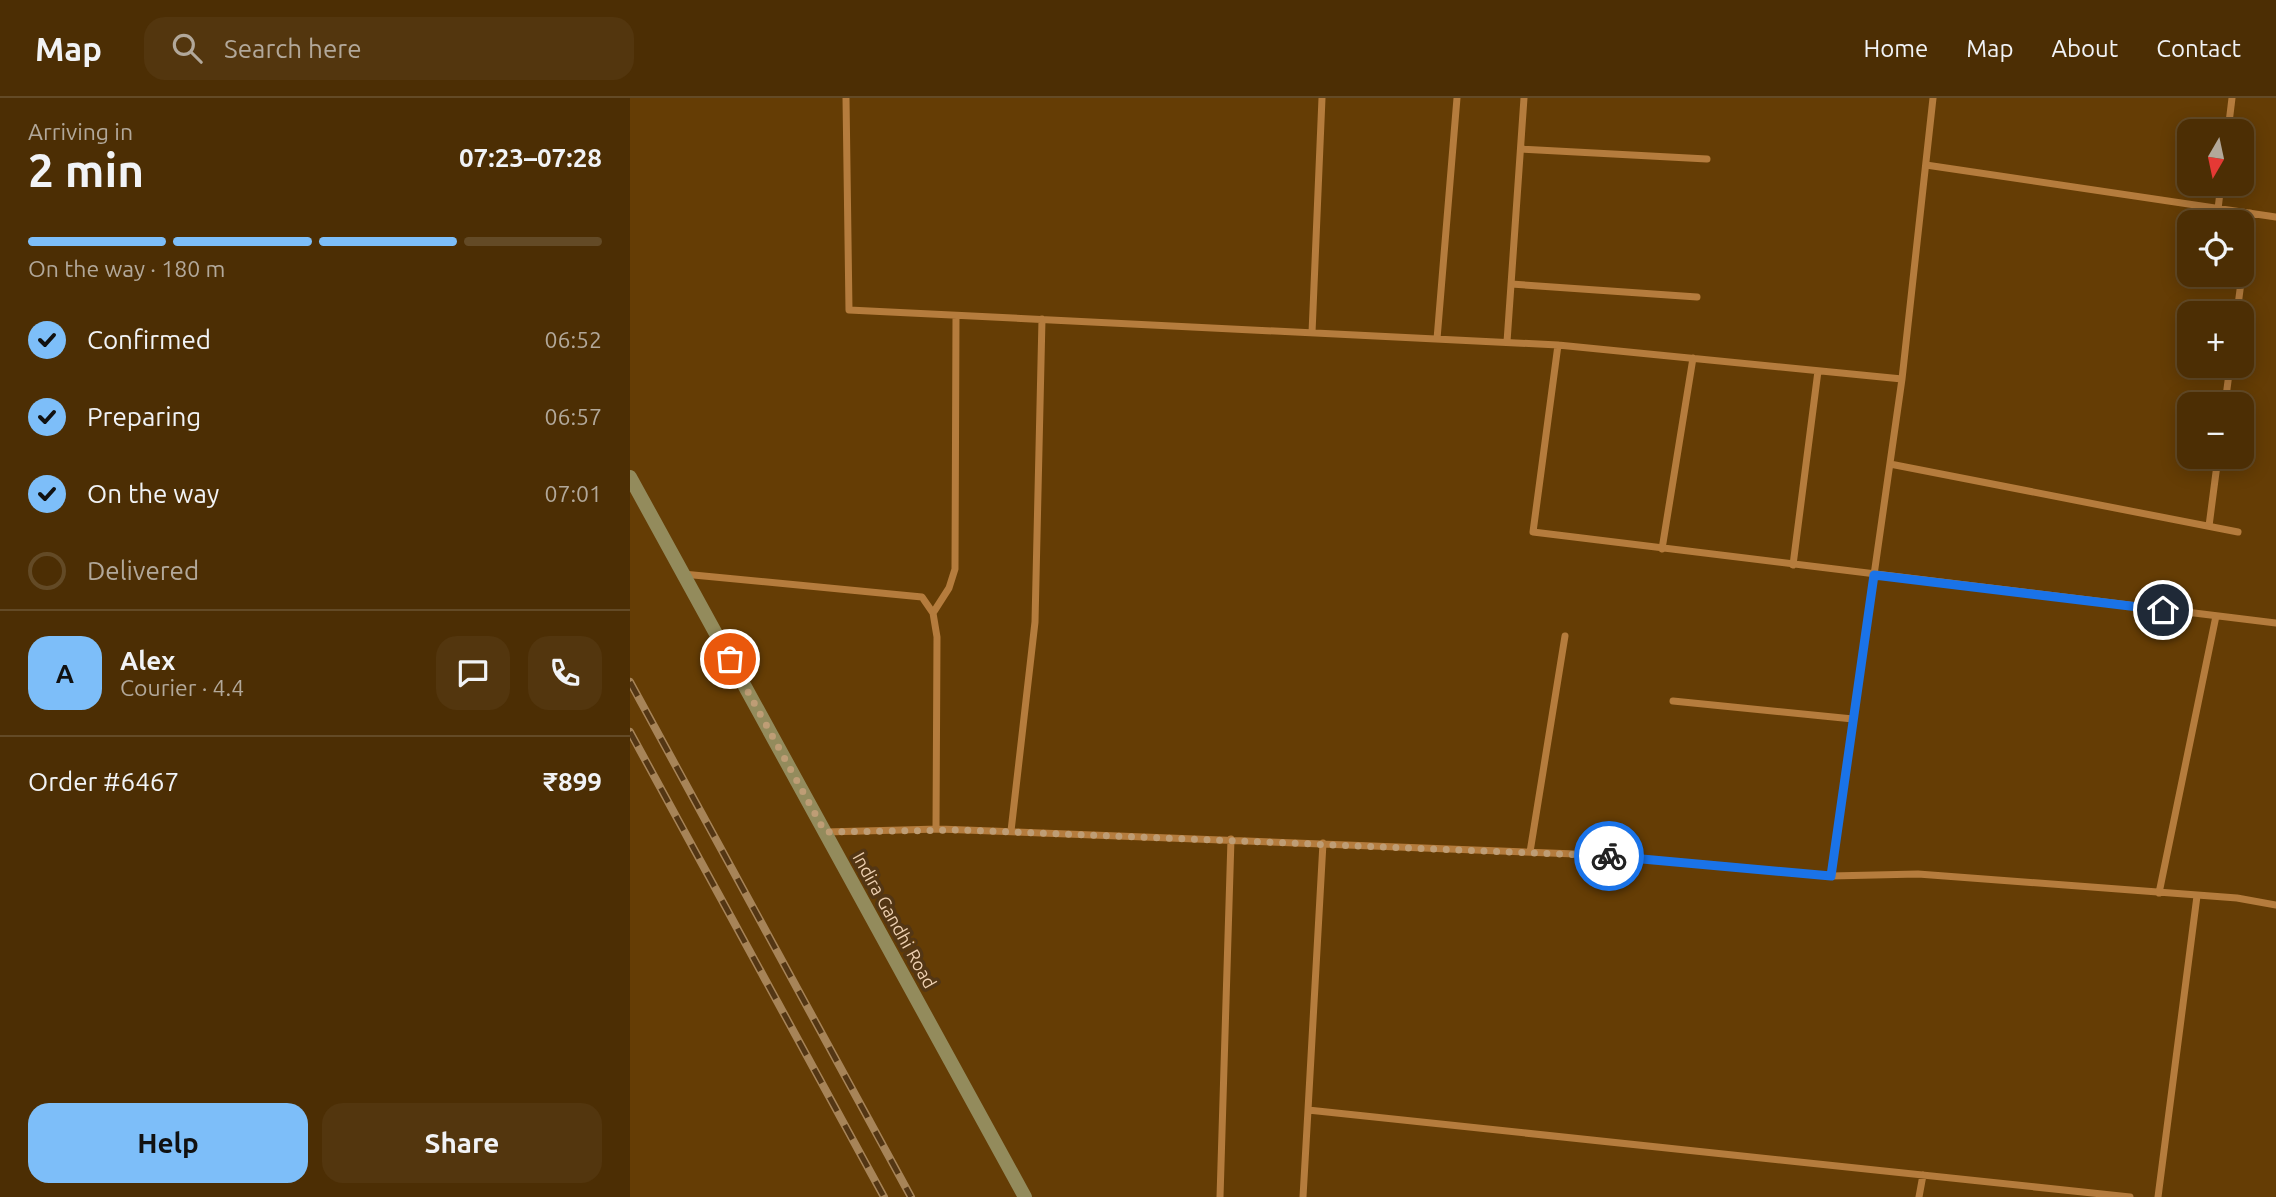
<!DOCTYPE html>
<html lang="en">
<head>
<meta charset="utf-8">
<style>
	:root { --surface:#4c2e04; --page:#53360e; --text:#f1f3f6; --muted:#b2a89a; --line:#634a26; --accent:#7dbef9 }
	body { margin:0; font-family:Ubuntu,sans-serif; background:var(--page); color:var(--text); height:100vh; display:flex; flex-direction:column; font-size:26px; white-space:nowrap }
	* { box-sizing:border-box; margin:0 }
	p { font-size:23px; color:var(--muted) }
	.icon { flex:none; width:38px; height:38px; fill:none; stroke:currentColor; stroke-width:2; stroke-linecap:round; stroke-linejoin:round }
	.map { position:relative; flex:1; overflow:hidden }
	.side { display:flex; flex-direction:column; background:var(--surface); width:630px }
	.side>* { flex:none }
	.needle { width:46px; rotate:189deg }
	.controls { position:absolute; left:1547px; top:21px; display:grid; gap:14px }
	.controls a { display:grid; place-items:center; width:77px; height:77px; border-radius:14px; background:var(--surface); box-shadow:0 4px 18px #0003,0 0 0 2px var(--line); font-size:35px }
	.pin { position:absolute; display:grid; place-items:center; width:60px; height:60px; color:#fff; margin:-30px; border:4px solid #fff; border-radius:50%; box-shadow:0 2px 7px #0007 }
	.courier { position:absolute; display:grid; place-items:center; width:70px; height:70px; margin:-35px; border:5px solid #1a73e8; border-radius:50%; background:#fff; color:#222; box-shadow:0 2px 9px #0007 }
	.summary em { font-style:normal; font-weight:700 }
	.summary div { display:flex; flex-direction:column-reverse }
	.summary { display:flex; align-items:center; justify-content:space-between; height:119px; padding:0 28px }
	h1 { font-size:46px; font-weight:700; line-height:52px }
	.bar { display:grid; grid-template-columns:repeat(4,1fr); gap:10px 7px; align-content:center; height:84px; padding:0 28px }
	.bar i { height:9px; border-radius:5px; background:var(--line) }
	.bar .current { background:var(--accent) }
	.bar p { grid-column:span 4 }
	.line { display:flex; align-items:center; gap:18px; padding:0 28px; border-top:2px solid var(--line) }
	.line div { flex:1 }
	.round { display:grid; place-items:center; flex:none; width:74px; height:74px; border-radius:21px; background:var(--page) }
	ol { padding:0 28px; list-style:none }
	li { display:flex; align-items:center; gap:21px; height:77px }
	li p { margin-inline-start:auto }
	li .icon { padding:7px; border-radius:50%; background:var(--accent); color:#111; stroke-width:4 }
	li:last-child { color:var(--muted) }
	li i { width:38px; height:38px; border:4px solid var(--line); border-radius:50% }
	.action { display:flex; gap:14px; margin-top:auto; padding:14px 28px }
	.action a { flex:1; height:80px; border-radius:21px; background:var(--accent); color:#111; font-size:28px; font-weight:700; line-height:80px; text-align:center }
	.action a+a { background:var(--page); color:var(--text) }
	header { display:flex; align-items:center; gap:42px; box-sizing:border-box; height:98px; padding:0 35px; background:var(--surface); border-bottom:2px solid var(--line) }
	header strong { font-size:33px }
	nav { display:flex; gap:38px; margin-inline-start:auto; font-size:24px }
	.search { width:490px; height:63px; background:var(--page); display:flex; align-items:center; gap:18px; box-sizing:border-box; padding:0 24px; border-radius:21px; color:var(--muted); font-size:26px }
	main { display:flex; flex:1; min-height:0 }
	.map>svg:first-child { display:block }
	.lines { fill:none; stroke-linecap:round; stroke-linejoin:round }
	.street { stroke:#b57c3d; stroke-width:7 }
	.secondary { stroke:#938b5c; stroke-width:14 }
	.rail-casing { stroke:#a78458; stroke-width:8 }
	.rail { stroke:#533614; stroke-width:5; stroke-dasharray:16; stroke-linecap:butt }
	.done { stroke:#be9d75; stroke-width:7; stroke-dasharray:0 12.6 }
	.route { stroke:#1a73e8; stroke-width:9 }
	.labels { text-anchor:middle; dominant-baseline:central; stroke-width:7; stroke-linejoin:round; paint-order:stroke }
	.street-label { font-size:18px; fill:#eed0b1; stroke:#533614 }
</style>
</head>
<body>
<header>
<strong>Map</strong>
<div class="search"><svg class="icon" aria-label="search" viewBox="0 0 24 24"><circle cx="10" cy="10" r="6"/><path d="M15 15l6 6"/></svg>Search here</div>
<nav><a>Home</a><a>Map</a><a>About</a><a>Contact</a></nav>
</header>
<main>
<section class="side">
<div class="summary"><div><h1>2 min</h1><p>Arriving in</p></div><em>07:23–07:28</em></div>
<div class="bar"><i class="current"></i><i class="current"></i><i class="current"></i><i></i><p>On the way · 180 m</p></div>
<ol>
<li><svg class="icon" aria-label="check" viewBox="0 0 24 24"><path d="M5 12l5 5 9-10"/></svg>Confirmed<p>06:52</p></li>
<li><svg class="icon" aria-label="check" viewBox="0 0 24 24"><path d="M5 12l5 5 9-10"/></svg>Preparing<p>06:57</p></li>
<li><svg class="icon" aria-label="check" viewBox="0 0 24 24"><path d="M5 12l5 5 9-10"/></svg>On the way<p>07:01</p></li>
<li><i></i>Delivered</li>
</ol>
<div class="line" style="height:126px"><b class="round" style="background:var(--accent);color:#111">A</b><div><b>Alex</b><p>Courier · 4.4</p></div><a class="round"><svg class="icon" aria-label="chat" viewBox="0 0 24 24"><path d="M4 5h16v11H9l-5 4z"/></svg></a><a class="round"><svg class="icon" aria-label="phone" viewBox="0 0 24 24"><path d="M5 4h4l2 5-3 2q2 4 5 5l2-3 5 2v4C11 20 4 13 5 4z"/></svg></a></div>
<div class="line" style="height:91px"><div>Order #6467</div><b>₹899</b></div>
<div class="action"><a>Help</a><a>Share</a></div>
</section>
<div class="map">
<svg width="1646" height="1099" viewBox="0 0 1646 1099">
	<rect width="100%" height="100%" fill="#653d05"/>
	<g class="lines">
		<path class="street" d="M216 0 219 212 928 247 1272 281
			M1598 33 1602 0
			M891 51 1077 61
			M1296 67 1646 119
			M1588 111 1591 86
			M881 186 1067 199
			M1607 215 1620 115
			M682 235 692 0
			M807 241 827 0
			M877 244 894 0
			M928 247 903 434 1646 525
			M1595 306 1600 268
			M1260 366 1608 434
			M1579 428 1588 359
			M1032 451 1063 260
			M1163 467 1188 273
			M53 476 292 499 303 515 307 539 306 731
			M303 515 319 490 325 471 326 218
			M1043 603 1223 621
			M381 733 405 524 412 221
			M195 734 309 731 971 757 1201 778 1288 776 1607 800 1646 807
			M900 754 935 538
			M1201 778 1272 281 1303 0
			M1529 795 1586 518
			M678 1012 693 745
			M590 1099 601 741
			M673 1099 678 1012 1500 1099
			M1289 1099 1293 1077
			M1528 1099 1567 798"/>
		<path class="secondary" d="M0 379 395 1099"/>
		<defs>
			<path id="rail" d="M0 584 281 1099
				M0 634 254 1099"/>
		</defs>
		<use href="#rail" class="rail-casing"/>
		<use href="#rail" class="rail"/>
	</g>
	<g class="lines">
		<path class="done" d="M100 561 195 734 333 732 979 758"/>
		<path class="route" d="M979 758 1201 778 1244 477 1533 512"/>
	</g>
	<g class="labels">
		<g class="street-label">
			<text transform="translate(265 822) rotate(61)">Indira Gandhi Road</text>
		</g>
	</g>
</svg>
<div class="controls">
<a><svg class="needle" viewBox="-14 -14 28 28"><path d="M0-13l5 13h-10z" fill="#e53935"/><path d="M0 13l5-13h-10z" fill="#b2a89a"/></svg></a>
<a><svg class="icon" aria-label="locate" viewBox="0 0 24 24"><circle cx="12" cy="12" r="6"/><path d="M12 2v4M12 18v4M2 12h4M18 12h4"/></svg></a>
<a>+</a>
<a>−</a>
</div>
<div class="pin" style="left:100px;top:561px;background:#ea580c"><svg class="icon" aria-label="bag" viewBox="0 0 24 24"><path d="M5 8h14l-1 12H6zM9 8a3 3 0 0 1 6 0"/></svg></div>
<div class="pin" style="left:1533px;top:512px;background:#1f2937"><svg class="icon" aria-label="home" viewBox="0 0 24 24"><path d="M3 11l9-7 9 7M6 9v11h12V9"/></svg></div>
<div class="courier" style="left:979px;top:758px"><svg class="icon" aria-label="bike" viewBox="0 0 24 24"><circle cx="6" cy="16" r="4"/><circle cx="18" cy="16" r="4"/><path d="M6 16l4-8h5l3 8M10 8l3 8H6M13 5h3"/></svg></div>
</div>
</main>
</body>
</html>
